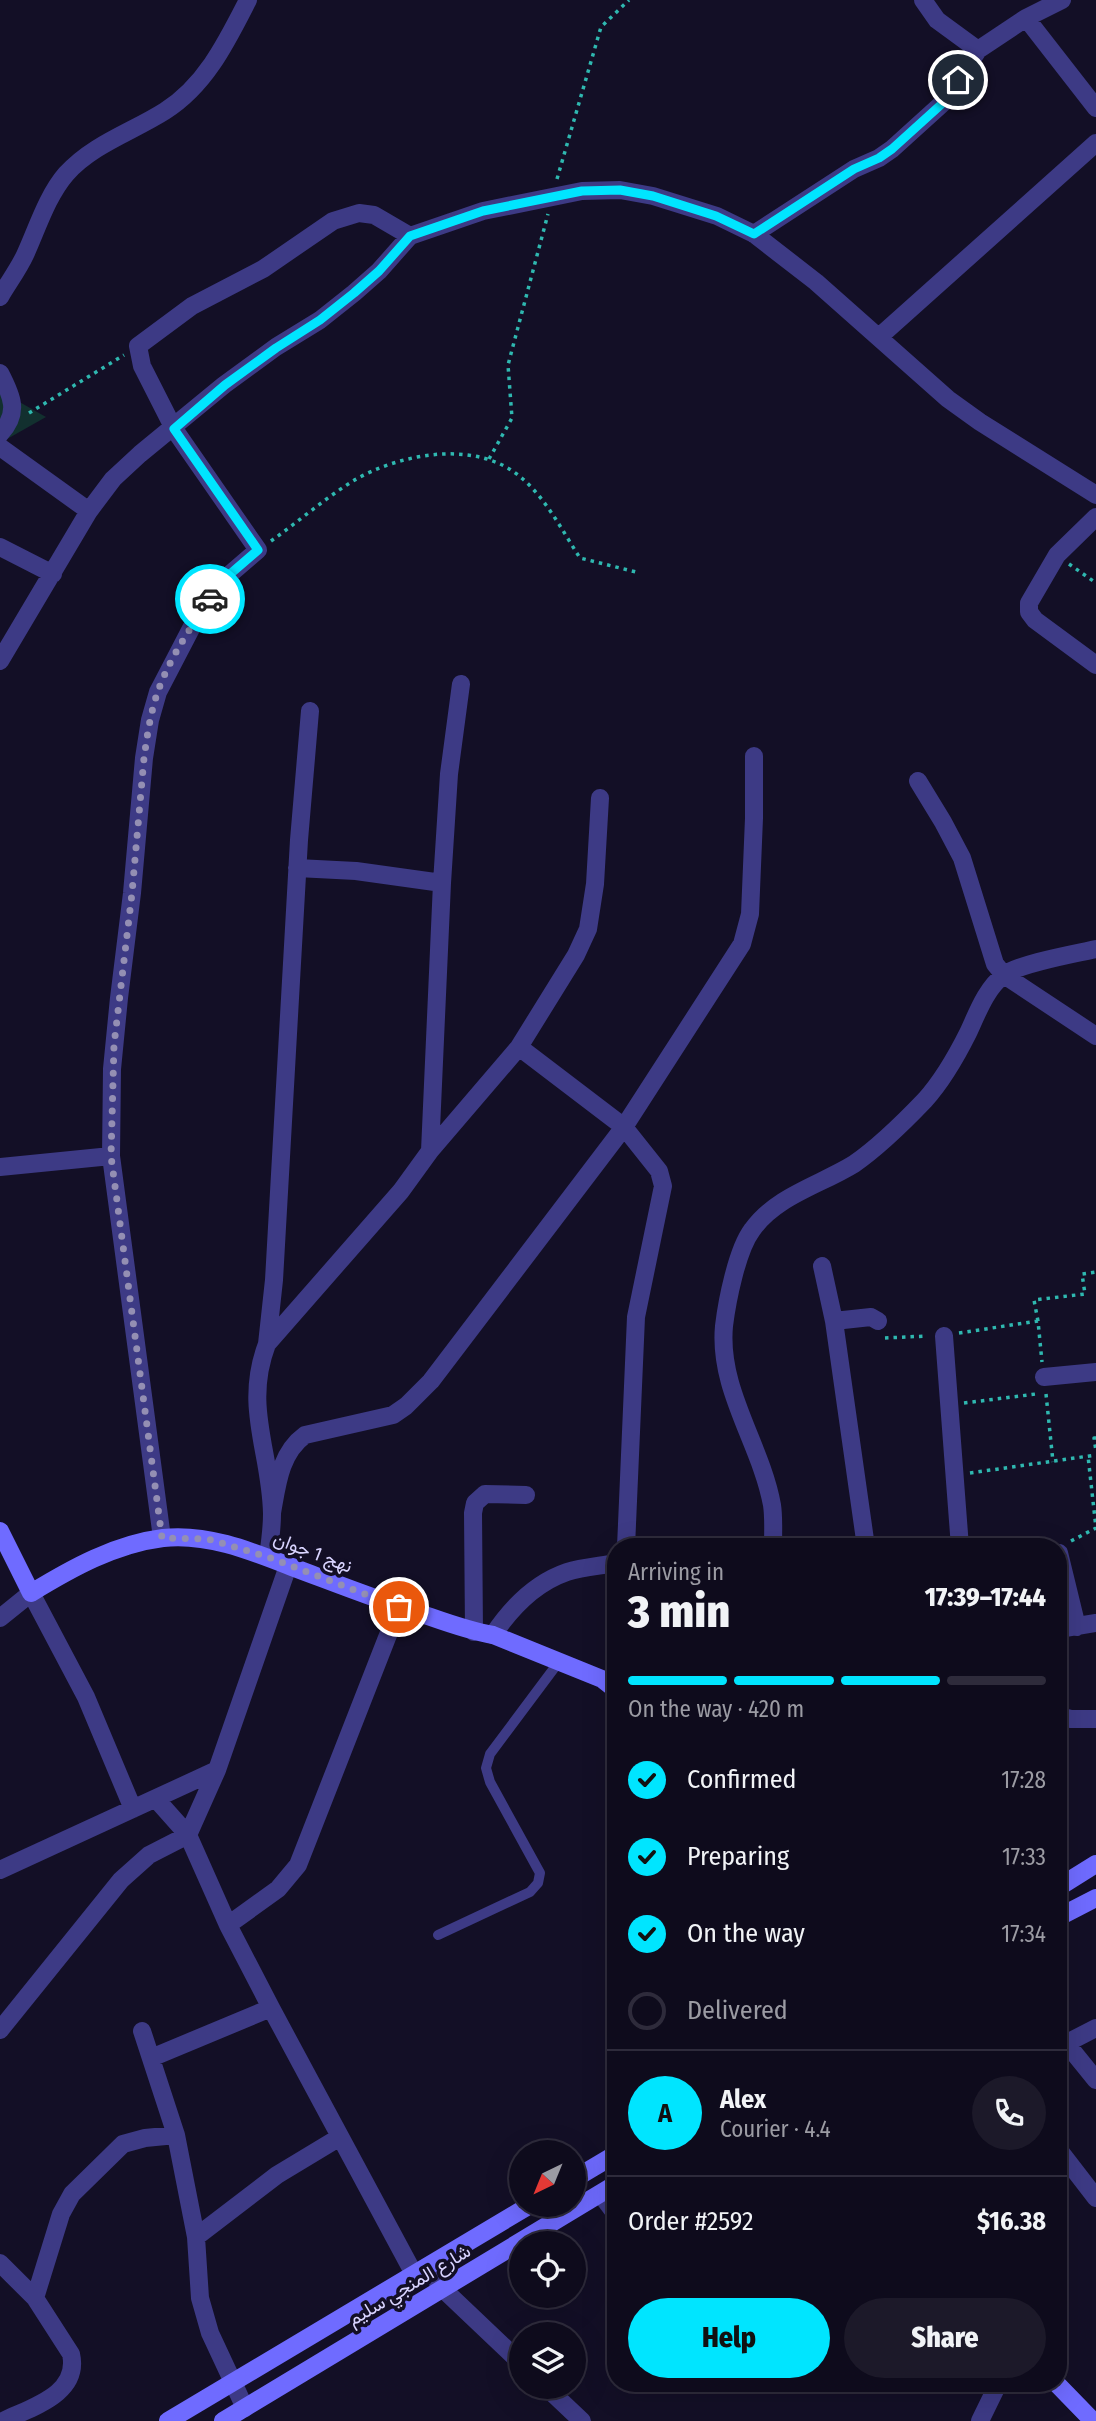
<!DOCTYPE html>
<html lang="en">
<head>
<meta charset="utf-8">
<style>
	:root { --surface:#0e0b1c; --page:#1c1929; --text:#f1f3f6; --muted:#9b9ba3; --line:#2e2b3b; --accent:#00e5ff }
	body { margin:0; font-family:"Fira Sans Condensed",Vazirmatn,sans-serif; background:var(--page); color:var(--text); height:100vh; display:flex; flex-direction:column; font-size:26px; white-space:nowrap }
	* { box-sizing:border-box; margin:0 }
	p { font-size:23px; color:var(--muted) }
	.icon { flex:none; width:38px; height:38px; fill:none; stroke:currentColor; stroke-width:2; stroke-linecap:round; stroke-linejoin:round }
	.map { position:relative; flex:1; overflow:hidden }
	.sheet { position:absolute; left:607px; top:1538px; width:460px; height:854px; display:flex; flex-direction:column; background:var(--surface); border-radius:28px; box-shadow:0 7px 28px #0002,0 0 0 2px var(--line) }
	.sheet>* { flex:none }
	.needle { width:46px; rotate:223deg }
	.controls { position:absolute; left:509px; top:2140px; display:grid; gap:14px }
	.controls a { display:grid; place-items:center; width:77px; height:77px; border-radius:50%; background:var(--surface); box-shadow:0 7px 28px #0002,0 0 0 2px var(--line); font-size:35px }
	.pin { position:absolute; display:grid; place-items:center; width:60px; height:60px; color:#fff; margin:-30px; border:4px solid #fff; border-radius:50%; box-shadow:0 2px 7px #0007 }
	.courier { position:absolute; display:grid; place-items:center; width:70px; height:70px; margin:-35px; border:5px solid #00e5ff; border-radius:50%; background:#fff; color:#222; box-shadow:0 2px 9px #0007 }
	.head em { font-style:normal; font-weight:800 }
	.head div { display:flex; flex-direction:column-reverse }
	.head { display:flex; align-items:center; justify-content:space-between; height:119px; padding:0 21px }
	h1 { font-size:46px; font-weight:800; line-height:52px }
	.bar { display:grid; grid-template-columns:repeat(4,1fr); gap:10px 7px; align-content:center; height:84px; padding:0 21px }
	.bar i { height:9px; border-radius:5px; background:var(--line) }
	.bar .on { background:var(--accent) }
	.bar p { grid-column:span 4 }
	.line { display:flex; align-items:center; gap:18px; padding:0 21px; border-top:2px solid var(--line) }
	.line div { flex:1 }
	.round { display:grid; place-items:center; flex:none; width:74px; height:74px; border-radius:37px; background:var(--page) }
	ol { padding:0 21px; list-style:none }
	li { display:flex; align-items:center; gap:21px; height:77px }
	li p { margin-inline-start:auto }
	li .icon { padding:7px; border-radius:50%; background:var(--accent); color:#111; stroke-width:4 }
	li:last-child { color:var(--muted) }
	li i { width:38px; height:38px; border:4px solid var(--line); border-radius:50% }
	.primary-button { display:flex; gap:14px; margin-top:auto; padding:14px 21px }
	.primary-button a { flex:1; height:80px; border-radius:42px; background:var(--accent); color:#111; font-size:28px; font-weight:800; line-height:80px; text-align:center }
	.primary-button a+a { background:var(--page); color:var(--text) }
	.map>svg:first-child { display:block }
	.green { fill:#12302f }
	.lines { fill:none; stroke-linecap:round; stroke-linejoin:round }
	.path { stroke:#2fb8b0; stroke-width:3.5; stroke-dasharray:3.5 5; stroke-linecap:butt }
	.lane { stroke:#3d3a85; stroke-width:10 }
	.street { stroke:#3d3a85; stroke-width:18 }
	.secondary { stroke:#6f6bff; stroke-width:18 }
	.done { stroke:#948fb3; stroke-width:7; stroke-dasharray:0 12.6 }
	.route { stroke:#00e5ff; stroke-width:9 }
	.labels { text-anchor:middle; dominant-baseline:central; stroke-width:7; stroke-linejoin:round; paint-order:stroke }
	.street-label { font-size:19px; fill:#d9d4ff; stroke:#130f26 }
</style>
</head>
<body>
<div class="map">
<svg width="1096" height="2421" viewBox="0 0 1096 2421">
	<rect width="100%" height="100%" fill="#130f26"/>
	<path class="green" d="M0 391 46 417 0 443Z"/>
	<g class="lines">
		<path class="path" d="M557 179 601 27 629 0
			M29 413 124 355
			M489 459 512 418 508 365 548 214
			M271 541C298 522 324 499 353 481 397 455 466 441 511 470 542 490 561 529 580 558L640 573
			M1069 564 1096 583
			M1038 1321 1034 1300 1085 1294 1082 1274 1096 1272
			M959 1333 1038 1321 1042 1362
			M885 1338 927 1336
			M1046 1394 1053 1462
			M964 1403 1036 1394
			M1096 1438H1094L1096 1451
			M970 1473 1096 1455
			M1071 1541 1096 1528 1088 1456"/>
		<path class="lane" d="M438 1935 530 1892 538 1883 540 1873 490 1782 486 1768 490 1754 558 1663
			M597 2196 616 2221
			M615 2365 616 2364"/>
		<path class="street" d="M923 0 937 20 978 50
			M1026 18 1096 108
			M754 234 854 169 879 158 892 149 945 101 978 50 1026 18 1062 0
			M0 297C8 283 18 270 25 255 37 229 47 196 66 174 93 144 132 132 165 111 206 85 227 41 248 0
			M879 337 1096 143
			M0 373C12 396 20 413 0 434
			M0 447 89 511
			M1096 517 1057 555 1029 603V612L1035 620 1096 665
			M0 547 53 574
			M0 661 89 511 113 479 140 454 224 385 276 347 320 320 354 293 379 271 410 236 483 211 582 191 620 190 653 196 717 216 754 234 816 282 948 399 980 422 1096 495
			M918 781 943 822 962 858 995 964 1004 975 1096 1036
			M297 868 356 871 442 883
			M519 1047 624 1127 659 1171 663 1186 636 1317 626 1547
			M430 1151 519 1047 576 955 588 929 595 884 600 798
			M0 1167 111 1156
			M822 1266 834 1321 866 1547
			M834 1321 871 1317 878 1321
			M944 1336 960 1547
			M267 1344 274 1280 299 840 310 711
			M1044 1377 1096 1372
			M272 1513C277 1485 280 1453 305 1435L393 1415 406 1406 431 1381 624 1127 742 944 750 914 754 818V756
			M162 1538 111 1156 112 1069 119 998 132 893 144 758 150 720 158 692 197 617 222 581 258 550 174 429 142 366 138 346 192 306 263 269 333 221 359 213 374 215 410 236
			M773 1547C773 1533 774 1518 772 1505 761 1444 718 1390 724 1326 727 1301 737 1250 752 1230 776 1196 820 1185 854 1164 880 1146 903 1123 925 1100 943 1080 956 1057 968 1033 977 1014 986 988 1004 975 1021 963 1074 954 1096 949
			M1059 1553 1077 1627
			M268 1557C270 1543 272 1528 272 1514 271 1452 243 1407 267 1344L401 1191 430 1151 442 883 449 774 461 684
			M0 1618 31 1593 86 1697 133 1809
			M1059 1629 1096 1623
			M474 1632 473 1513 475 1503 485 1494 526 1495
			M493 1635C511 1608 535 1583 567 1572 582 1567 600 1566 616 1563
			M1059 1716 1071 1719H1096
			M156 1799 188 1835 228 1925 271 2008 414 2274
			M0 1870 217 1770
			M228 1925 278 1889 298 1865 399 1607
			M0 2030 121 1880 149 1855 188 1835 217 1770 288 1566
			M142 2031 176 2135 196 2237 200 2298 210 2333 245 2408
			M1066 2043 1096 2080
			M1059 2047 1096 2028
			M151 2058 271 2008
			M1059 2150 1096 2198
			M196 2237 277 2175 340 2137
			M0 2263 35 2298 71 2354C80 2394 32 2407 3 2421
			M427 2267 443 2289 522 2364
			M35 2298 61 2214 72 2194 123 2144 145 2138 176 2135
			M546 2387 582 2421
			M980 2421 998 2384"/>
		<path class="secondary" d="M0 1531 31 1593C72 1568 115 1544 163 1538 207 1533 251 1551 292 1567 335 1583 378 1600 422 1614 445 1622 469 1631 493 1635L602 1679 616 1690
			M1059 1887 1096 1864
			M1059 1917 1096 1898
			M574 2179 616 2154
			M1057 2384 1093 2421
			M168 2421 530 2205
			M223 2421 616 2184"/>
	</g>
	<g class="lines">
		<path class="done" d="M210 599C190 628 168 661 157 694 150 715 147 737 144 758L132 893 114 1045 111 1156 162 1538 208 1539 268 1557 399 1607"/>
		<path class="route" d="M210 599 222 581 258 550 174 429 225 385 276 348 320 320 354 293 379 271 410 236 483 211 582 191 620 190 653 196 716 216 754 234 854 169 879 158 892 149 945 101 958 80"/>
	</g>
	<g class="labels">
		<g class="street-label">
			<text transform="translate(313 1552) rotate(21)">نهج 1 جوان</text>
			<text transform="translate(409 2285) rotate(-31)">شارع المنجي سليم</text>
		</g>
	</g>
</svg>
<div class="controls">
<a><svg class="needle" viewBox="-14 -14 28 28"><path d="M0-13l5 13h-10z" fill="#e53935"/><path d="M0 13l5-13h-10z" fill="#9b9ba3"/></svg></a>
<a><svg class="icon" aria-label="locate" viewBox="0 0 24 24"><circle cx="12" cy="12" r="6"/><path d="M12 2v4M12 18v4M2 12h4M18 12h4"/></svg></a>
<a><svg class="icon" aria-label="layers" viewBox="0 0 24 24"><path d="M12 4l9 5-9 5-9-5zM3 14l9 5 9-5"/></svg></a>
</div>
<div class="pin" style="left:399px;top:1607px;background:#ea580c"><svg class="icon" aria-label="bag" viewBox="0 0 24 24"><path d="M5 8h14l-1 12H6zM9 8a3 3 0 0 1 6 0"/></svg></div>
<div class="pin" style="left:958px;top:80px;background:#1f2937"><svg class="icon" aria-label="home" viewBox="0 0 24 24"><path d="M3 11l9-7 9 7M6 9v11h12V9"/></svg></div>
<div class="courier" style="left:210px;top:599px"><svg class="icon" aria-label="car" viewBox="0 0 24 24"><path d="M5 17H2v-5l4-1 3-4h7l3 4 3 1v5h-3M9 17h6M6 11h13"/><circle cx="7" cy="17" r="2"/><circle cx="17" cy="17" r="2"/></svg></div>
<section class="sheet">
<div class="head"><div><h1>3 min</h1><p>Arriving in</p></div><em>17:39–17:44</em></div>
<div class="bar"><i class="on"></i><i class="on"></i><i class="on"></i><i></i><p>On the way · 420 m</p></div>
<ol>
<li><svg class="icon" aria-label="check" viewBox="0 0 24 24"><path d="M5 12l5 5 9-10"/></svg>Confirmed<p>17:28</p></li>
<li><svg class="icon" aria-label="check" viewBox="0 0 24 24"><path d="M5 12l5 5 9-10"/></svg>Preparing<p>17:33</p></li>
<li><svg class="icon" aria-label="check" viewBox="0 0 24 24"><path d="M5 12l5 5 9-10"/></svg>On the way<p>17:34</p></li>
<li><i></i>Delivered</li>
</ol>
<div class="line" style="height:126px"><b class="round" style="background:var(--accent);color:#111">A</b><div><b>Alex</b><p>Courier · 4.4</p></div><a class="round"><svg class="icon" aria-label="phone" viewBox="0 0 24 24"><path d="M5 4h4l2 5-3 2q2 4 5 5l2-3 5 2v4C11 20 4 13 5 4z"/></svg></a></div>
<div class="line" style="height:91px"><div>Order #2592</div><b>$16.38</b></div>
<div class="primary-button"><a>Help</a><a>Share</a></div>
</section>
</div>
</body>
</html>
